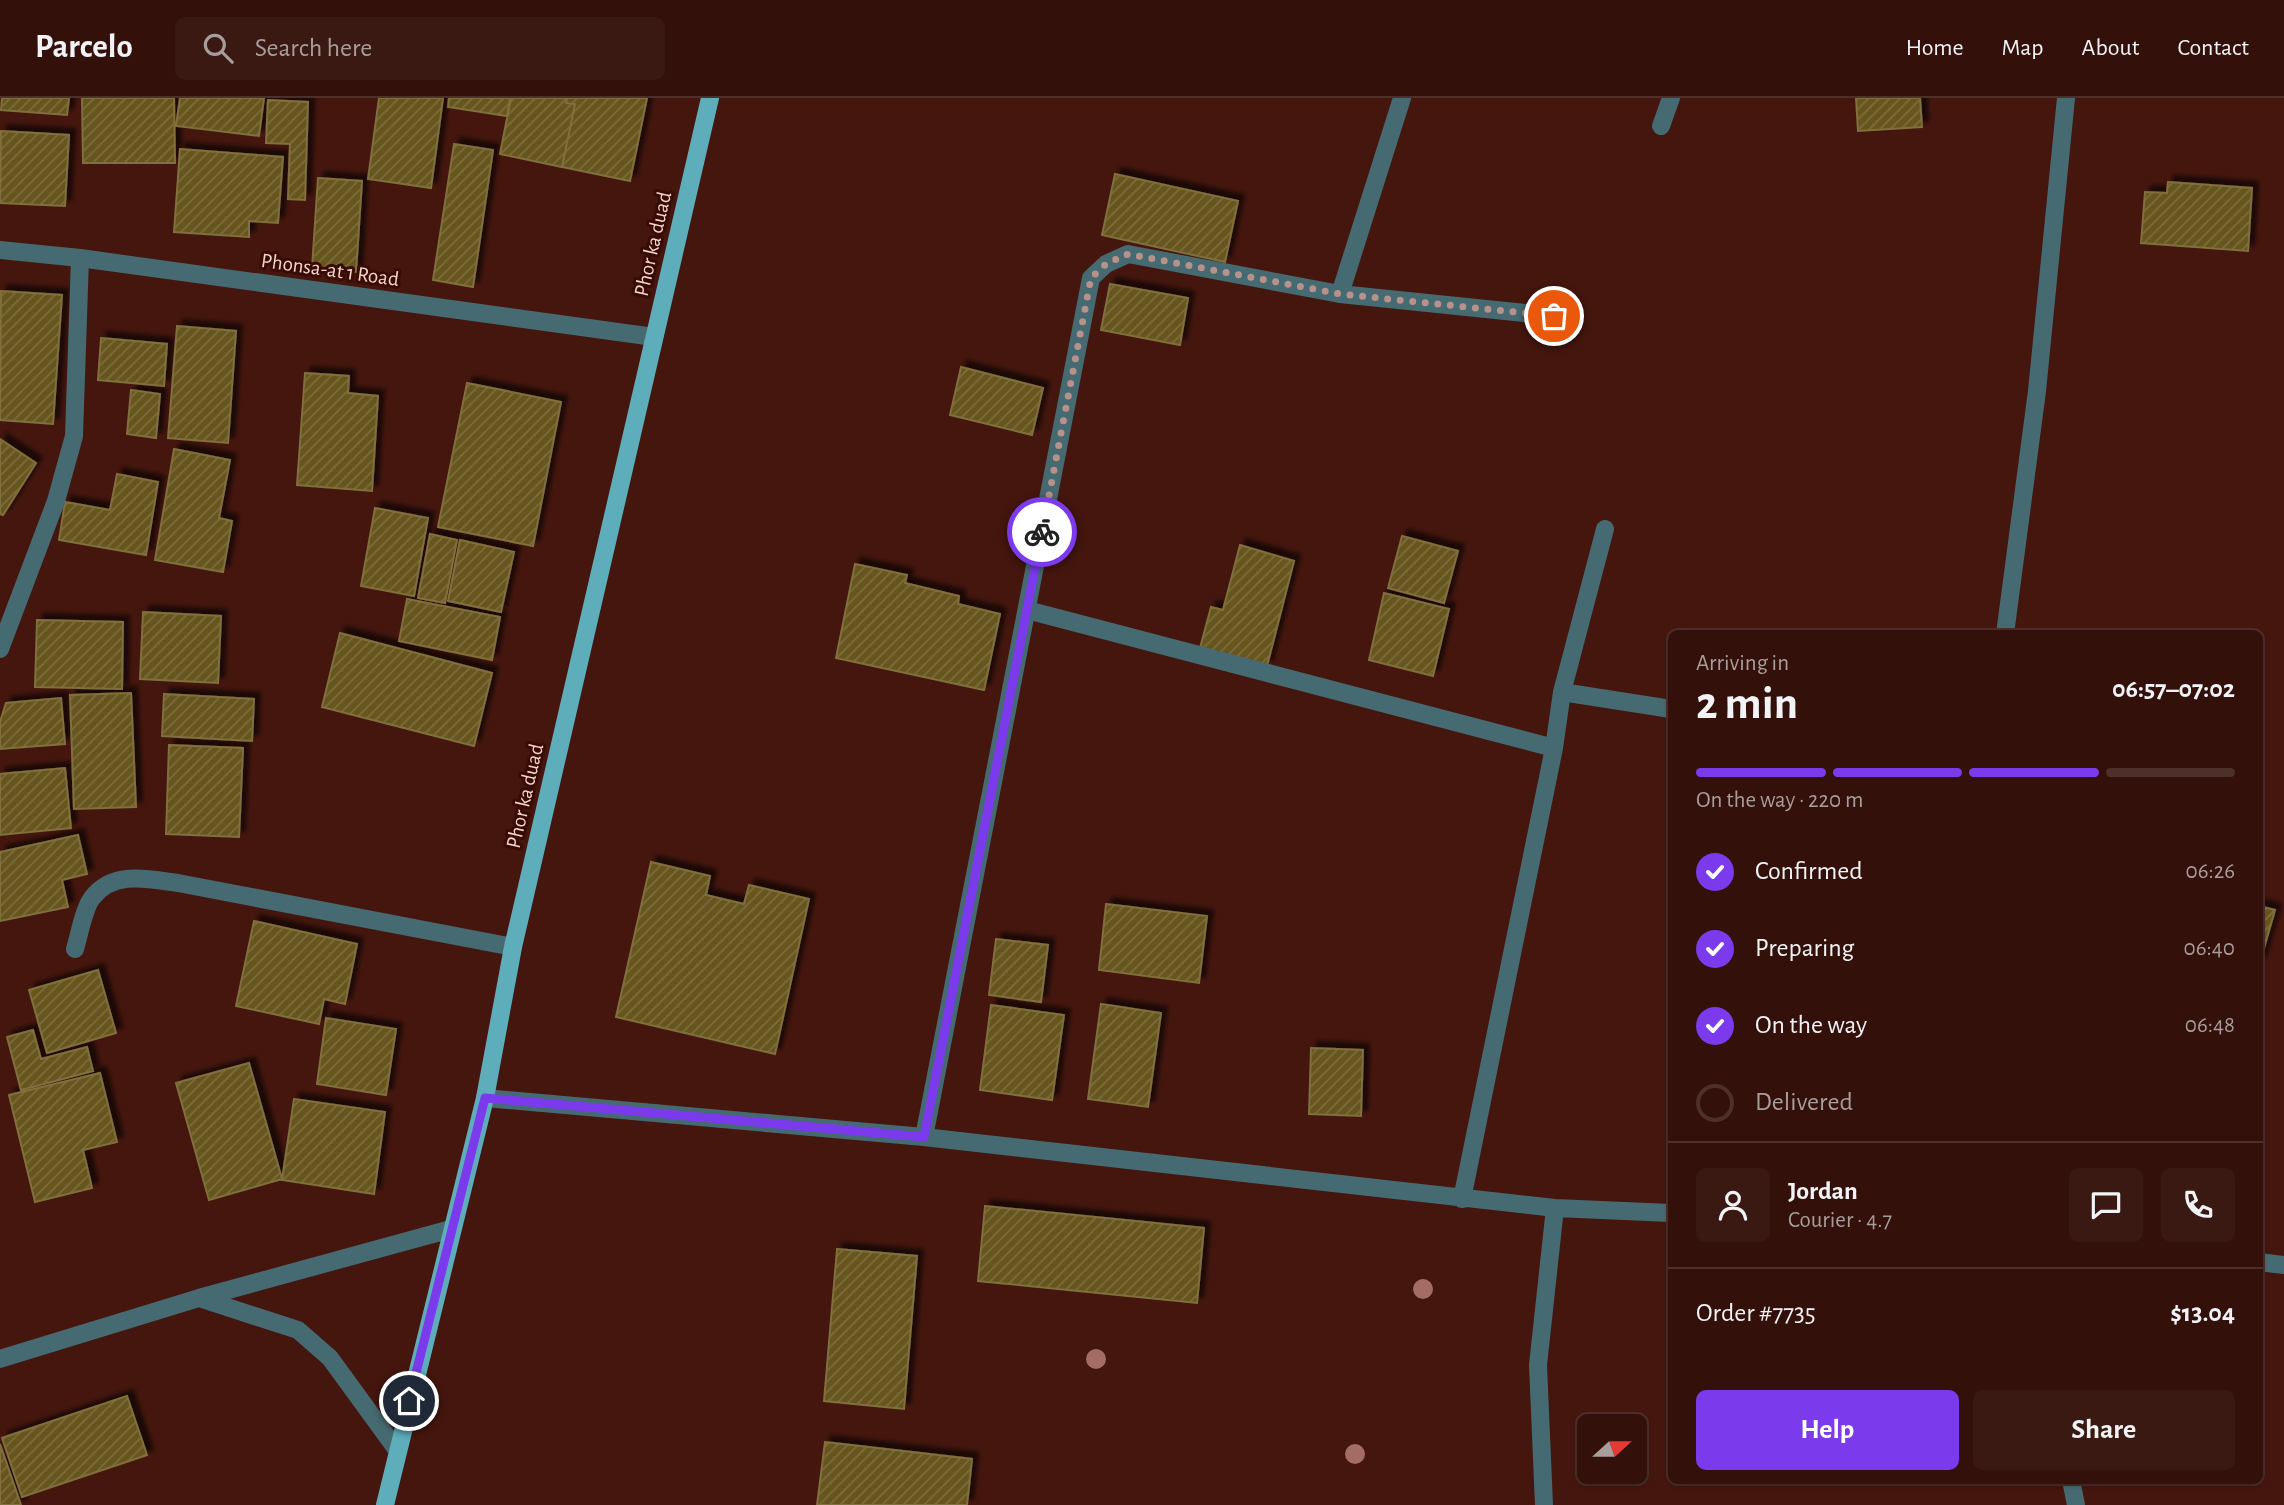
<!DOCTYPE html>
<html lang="en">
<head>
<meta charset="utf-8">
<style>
	:root { --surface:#33100a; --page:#3b1913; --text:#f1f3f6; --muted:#a99d9c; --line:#4e302b; --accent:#7c3aed }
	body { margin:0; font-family:"Alegreya Sans",sans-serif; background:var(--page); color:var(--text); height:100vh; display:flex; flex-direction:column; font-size:26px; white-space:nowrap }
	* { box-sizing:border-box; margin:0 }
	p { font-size:23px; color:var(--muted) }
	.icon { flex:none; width:38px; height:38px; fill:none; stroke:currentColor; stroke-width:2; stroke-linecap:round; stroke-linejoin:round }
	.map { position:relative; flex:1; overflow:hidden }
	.side { position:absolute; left:1668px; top:532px; width:595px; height:854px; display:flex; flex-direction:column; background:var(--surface); border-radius:10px; box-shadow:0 2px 5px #0004,0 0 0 2px var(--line) }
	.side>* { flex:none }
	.needle { width:46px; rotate:69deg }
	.controls { position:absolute; left:1577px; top:1316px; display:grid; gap:14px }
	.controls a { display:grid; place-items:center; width:70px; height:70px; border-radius:10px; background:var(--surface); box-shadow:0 2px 5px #0004,0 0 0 2px var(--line); font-size:35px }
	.pin { position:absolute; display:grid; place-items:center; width:60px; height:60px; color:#fff; margin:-30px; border:4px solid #fff; border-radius:50%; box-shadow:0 2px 7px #0007 }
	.courier { position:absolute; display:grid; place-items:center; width:70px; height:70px; margin:-35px; border:5px solid #7c3aed; border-radius:50%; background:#fff; color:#222; box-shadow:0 2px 9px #0007 }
	.headline em { font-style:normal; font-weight:700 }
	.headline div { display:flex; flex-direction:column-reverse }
	.headline { display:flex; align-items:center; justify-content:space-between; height:119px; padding:0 28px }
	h1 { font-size:46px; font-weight:700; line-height:52px }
	.bar { display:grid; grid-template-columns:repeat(4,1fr); gap:10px 7px; align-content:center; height:84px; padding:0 28px }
	.bar i { height:9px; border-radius:5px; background:var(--line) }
	.bar .on { background:var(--accent) }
	.bar p { grid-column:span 4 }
	.line { display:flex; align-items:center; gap:18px; padding:0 28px; border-top:2px solid var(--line) }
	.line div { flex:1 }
	.round { display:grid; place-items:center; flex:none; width:74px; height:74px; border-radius:10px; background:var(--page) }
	ol { padding:0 28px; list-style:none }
	li { display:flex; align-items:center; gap:21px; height:77px }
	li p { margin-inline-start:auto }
	li .icon { padding:7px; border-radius:50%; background:var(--accent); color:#fff; stroke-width:4 }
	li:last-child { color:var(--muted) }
	li i { width:38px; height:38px; border:4px solid var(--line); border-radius:50% }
	.action { display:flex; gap:14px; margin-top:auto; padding:14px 28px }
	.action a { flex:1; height:80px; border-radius:10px; background:var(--accent); color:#fff; font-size:28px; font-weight:700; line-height:80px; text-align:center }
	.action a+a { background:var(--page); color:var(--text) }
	header { display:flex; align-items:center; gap:42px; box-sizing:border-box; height:98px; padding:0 35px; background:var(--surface); border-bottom:2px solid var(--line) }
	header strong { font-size:33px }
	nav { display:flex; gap:38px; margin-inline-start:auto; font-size:24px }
	.search { width:490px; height:63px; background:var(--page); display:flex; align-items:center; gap:18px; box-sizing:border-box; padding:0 24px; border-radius:10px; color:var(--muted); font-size:26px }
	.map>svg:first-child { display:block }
	.building { fill:url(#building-hatch); stroke:#806f3c; stroke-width:2; filter:url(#shadow) }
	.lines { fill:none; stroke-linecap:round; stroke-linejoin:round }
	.lane { stroke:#466a71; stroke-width:18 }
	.street { stroke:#466a71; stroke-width:18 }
	.primary { stroke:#5eadbb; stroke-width:18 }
	.tree { fill:#a46d63 }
	.done { stroke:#b6928a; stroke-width:7; stroke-dasharray:0 12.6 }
	.route { stroke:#7c3aed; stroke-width:9 }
	.labels { text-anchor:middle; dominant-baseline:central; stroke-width:6; stroke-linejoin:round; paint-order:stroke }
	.street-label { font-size:21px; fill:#f3d4cd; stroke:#380b05 }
</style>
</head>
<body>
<header>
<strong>Parcelo</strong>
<div class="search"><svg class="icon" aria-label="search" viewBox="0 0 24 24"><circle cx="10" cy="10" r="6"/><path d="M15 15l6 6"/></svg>Search here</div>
<nav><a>Home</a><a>Map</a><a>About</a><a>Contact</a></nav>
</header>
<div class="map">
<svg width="2284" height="1407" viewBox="0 0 2284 1407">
	<defs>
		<pattern id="building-hatch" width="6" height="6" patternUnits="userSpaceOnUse" patternTransform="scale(1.75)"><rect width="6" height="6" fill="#66551e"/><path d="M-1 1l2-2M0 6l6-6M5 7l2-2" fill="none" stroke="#7c6d3e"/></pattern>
		<filter id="shadow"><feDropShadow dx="6" dy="-6" stdDeviation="2" flood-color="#0009"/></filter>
	</defs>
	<rect width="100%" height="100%" fill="#44160e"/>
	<path class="building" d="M2 0H69L67 17 1 12Z
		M82 0H174L175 65H83Z
		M180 0H264L259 38 176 28Z
		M379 0H443L431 90 368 81Z
		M449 0H510L507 18 448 9Z
		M511 0H567L566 5 575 6 562 69 500 56Z
		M567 0H647L630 83 562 69 575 6 566 5Z
		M1856 0H1920L1922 29 1858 33Z
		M268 2 308 4 305 102 288 101 290 46 266 45Z
		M1 33 69 37 65 108 0 105Z
		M454 46 493 52 473 189 433 182Z
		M180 51 283 59 278 125 249 123V139L174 134Z
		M1115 76 1238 103 1225 164 1102 137Z
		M318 80 362 83 356 174 312 170Z
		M2168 84 2252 90 2248 153 2141 145 2145 94 2167 95Z
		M1110 186 1188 200 1180 247 1101 232Z
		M1 193 62 197 53 326 0 322Z
		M177 228 236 233 228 345 168 340Z
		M101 240 167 246 164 288 98 282Z
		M961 269 1043 290 1032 337 950 317Z
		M305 275 349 278 348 295 378 298 372 393 297 387Z
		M467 285 561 304 533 448 438 429Z
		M131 292 160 296 156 340 127 336Z
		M0 341 36 365 3 417 0 416Z
		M174 351 230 362 219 420 232 423 223 474 155 462Z
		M117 376 158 384 146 457 59 442 65 404 110 412Z
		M375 410 428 420 414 498 361 488Z
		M430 436 457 442 445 505 418 500Z
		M1402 438 1458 453 1444 505 1388 490Z
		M460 442 514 454 501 514 448 503Z
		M1240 447 1294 463 1267 568 1200 550 1211 509 1223 512Z
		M855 466 907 477 905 485 959 498 958 506 1000 516 984 592 836 560Z
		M1384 495 1449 511 1433 578 1369 562Z
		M407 501 500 519 492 562 399 543Z
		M143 514 221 518 218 585 140 581Z
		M37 522 123 524 122 591 35 589Z
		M340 535 492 575 474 648 322 609Z
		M131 595 136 709 74 711 70 597Z
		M164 596 254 601 252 643 162 638Z
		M61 600 65 646 0 651V624L6 605Z
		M169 647 243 650 239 739 166 736Z
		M65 670 71 730 0 737V676Z
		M78 737 87 776 62 782 68 809 0 823V754Z
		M651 764 710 778 706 797 744 806 749 787 809 801 775 956 616 919Z
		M1106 806 1207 818 1199 885 1099 872Z
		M2259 808 2275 812 2260 864H2259Z
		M254 823 357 846 345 906 324 901 319 926 236 908Z
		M996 841 1048 847 1041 904 989 897Z
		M98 872 116 935 47 955 29 892Z
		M1101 906 1161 915 1148 1009 1088 1001Z
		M991 907 1064 917 1052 1002 980 992Z
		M326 920 396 931 386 997 317 986Z
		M33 932 41 961 87 949 93 973 21 992 7 939Z
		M1311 950 1363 952 1361 1018 1309 1016Z
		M249 965 282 1081 209 1102 176 985Z
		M100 975 117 1044 83 1052 92 1090 35 1104 9 997Z
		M294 1001 385 1014 374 1096 282 1082Z
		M985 1108 1204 1130 1197 1205 978 1183Z
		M837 1151 917 1158 904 1311 824 1303Z
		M127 1298 147 1357 22 1399 2 1340Z
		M825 1344 972 1361 967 1407H817Z
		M0 1346 21 1407H0Z"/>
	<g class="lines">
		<path class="lane" d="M1661 28 1671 0
			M1340 196 1402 0
			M0 551 56 403 74 338 80 160
			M75 851C79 838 84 810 92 800 113 772 148 781 178 785L513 849"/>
		<path class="street" d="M0 152 80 160 654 239
			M1027 512 1554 650
			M2005 536 2037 293 2066 0
			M1562 594 1671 611
			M485 1000 924 1039 1555 1110 1671 1115
			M924 1039 1091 180 1106 166 1128 156 1340 196 1554 218
			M1462 1101 1554 650 1562 594 1605 431
			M2259 1164 2284 1167
			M199 1200 298 1232 330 1260 397 1352
			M0 1261 199 1200 451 1131
			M2071 1382 2076 1407
			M1544 1407 1538 1267 1555 1110"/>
		<path class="primary" d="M385 1407 485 1000 513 849 710 0"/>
	</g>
	<g class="tree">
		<circle cx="1423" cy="1191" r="10"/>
		<circle cx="1096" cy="1261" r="10"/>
		<circle cx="1355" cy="1356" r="10"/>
	</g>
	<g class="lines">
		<path class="done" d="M1042 434 1091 180 1106 166 1128 156 1340 196 1554 218"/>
		<path class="route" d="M409 1303 485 1000 924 1039 1042 434"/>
	</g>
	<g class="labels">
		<g class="street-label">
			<text transform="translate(653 146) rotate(-77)">Phor ka duad</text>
			<text transform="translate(330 172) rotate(8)">Phonsa-at 1 Road</text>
			<text transform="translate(525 698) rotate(-77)">Phor ka duad</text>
		</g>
	</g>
</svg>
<div class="controls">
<a><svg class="needle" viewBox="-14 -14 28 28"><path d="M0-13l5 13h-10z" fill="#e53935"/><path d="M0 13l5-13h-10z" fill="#a99d9c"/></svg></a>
</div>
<div class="pin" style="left:1554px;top:218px;background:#ea580c"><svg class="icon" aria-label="bag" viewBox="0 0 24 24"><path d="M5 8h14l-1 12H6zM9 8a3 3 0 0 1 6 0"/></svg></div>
<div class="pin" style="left:409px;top:1303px;background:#1f2937"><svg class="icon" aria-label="home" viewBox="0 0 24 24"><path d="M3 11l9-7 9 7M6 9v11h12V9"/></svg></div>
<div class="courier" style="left:1042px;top:434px"><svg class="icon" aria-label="bike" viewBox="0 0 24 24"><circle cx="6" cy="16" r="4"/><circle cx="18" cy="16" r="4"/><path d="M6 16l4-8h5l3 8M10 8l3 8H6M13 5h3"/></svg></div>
<section class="side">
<div class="headline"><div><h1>2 min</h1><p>Arriving in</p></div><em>06:57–07:02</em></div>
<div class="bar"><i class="on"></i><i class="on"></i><i class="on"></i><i></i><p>On the way · 220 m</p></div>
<ol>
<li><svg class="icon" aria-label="check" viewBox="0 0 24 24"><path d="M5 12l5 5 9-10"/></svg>Confirmed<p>06:26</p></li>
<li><svg class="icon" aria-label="check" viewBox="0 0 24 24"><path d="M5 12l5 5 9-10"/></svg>Preparing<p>06:40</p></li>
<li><svg class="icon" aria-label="check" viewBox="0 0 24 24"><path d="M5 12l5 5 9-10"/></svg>On the way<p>06:48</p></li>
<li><i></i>Delivered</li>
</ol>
<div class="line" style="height:126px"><a class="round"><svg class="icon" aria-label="person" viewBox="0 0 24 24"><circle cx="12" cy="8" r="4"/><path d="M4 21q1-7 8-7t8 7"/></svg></a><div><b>Jordan</b><p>Courier · 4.7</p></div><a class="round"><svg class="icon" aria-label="chat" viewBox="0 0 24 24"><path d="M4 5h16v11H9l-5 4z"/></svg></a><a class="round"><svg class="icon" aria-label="phone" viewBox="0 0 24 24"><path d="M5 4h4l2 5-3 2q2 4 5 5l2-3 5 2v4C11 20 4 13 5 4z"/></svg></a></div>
<div class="line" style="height:91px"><div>Order #7735</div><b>$13.04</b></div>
<div class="action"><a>Help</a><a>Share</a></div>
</section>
</div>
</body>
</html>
